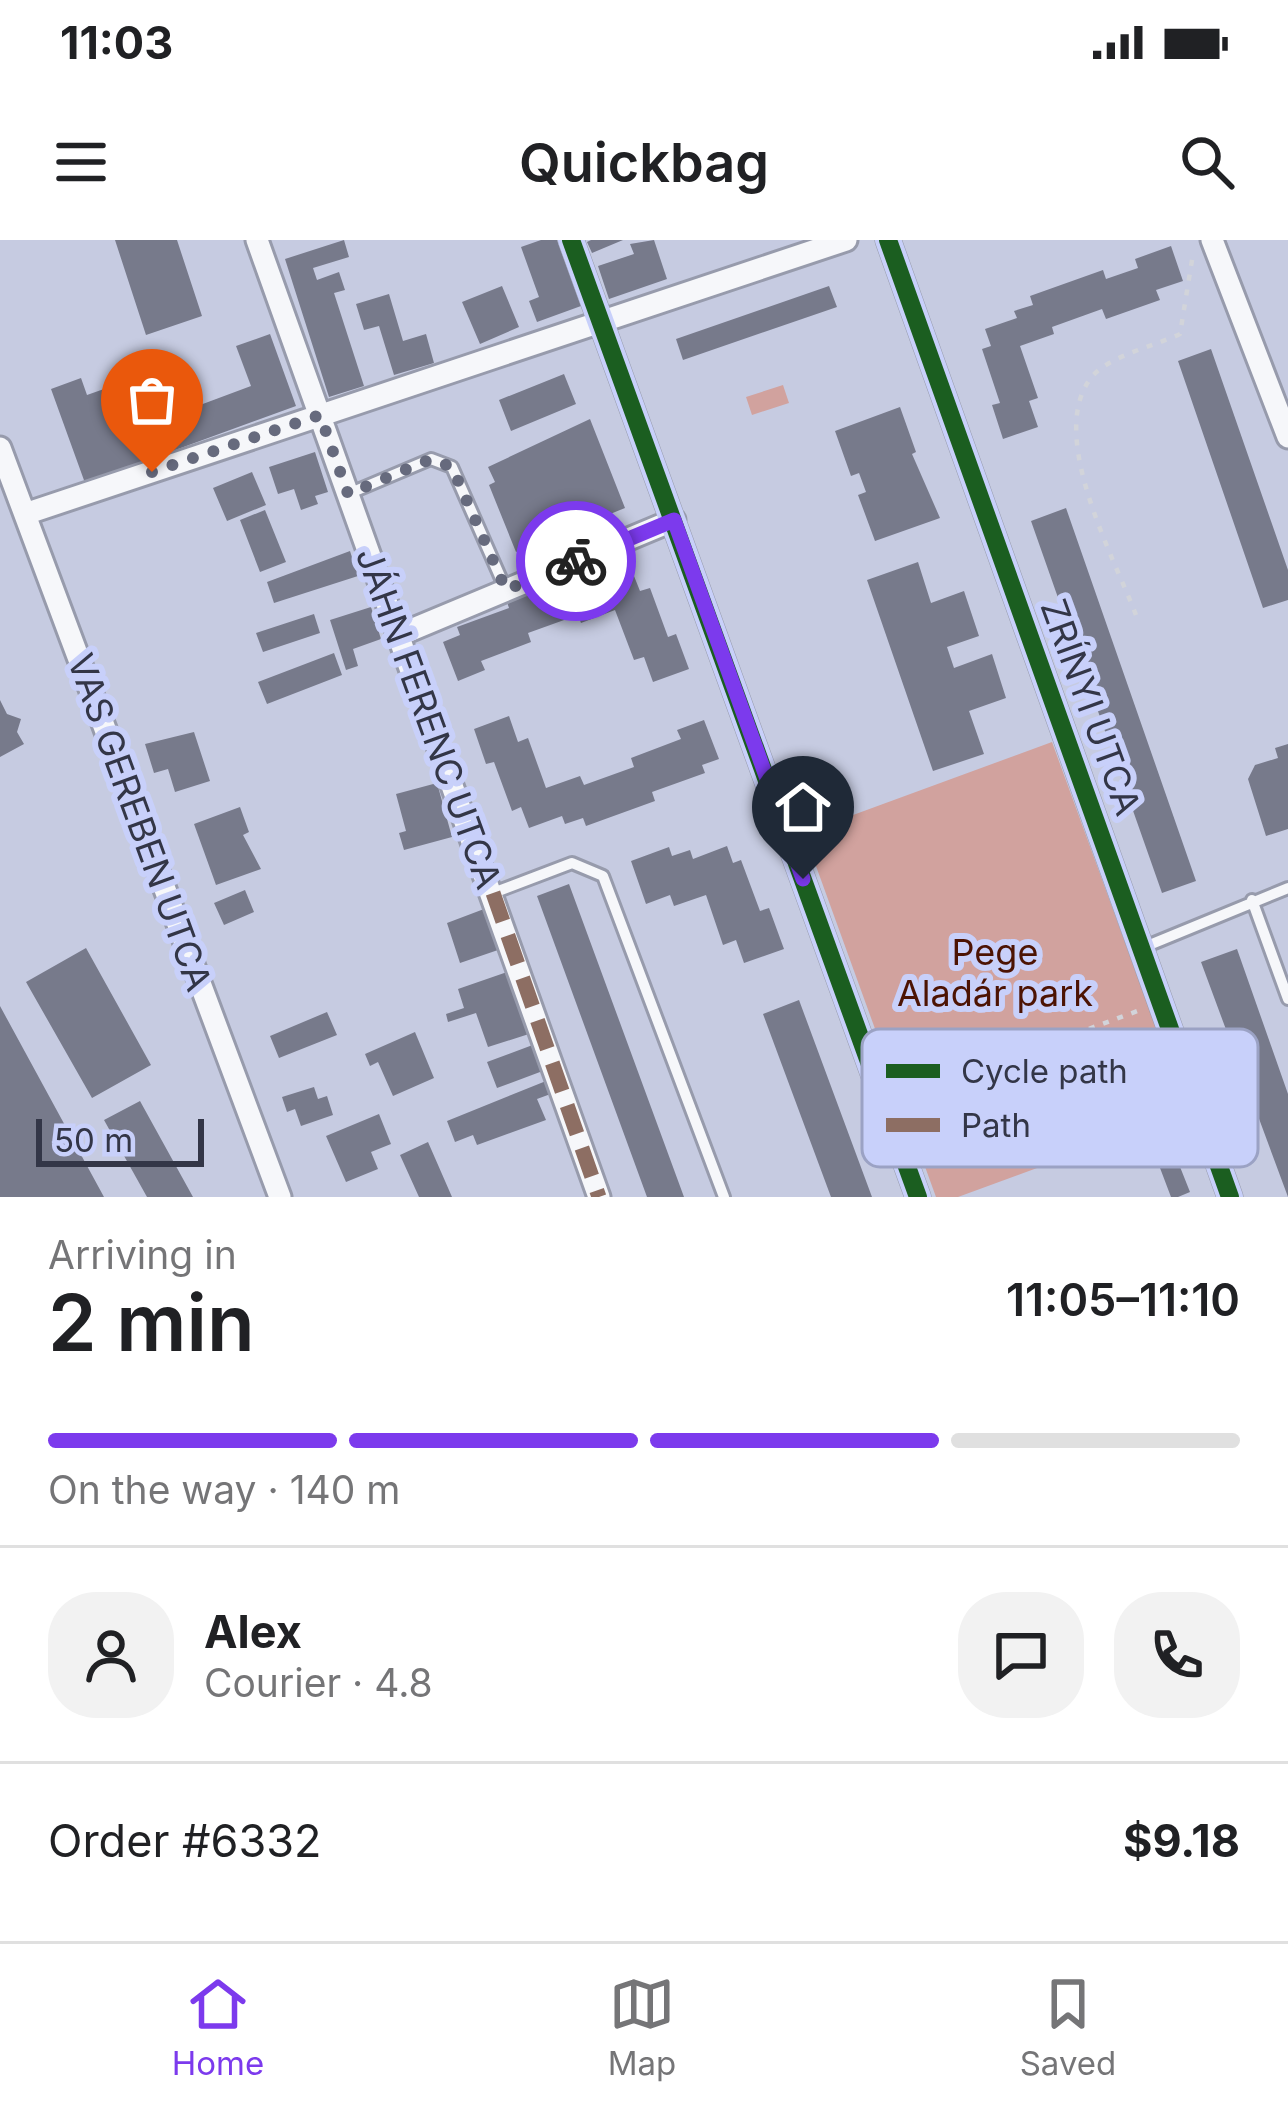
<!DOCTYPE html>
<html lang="en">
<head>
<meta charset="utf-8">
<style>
	:root { --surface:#fff; --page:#f2f2f2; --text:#202124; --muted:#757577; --line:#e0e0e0; --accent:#7c3aed }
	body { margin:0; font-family:Inter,sans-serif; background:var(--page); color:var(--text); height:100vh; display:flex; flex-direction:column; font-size:45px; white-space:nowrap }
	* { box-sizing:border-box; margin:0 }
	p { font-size:39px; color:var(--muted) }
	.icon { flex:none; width:66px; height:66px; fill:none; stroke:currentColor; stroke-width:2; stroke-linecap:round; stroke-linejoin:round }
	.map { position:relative; height:957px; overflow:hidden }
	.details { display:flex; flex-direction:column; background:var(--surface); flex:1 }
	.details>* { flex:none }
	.scale { position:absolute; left:36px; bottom:30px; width:168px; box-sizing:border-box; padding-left:12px; border:6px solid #333647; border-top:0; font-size:33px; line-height:42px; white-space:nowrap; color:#333647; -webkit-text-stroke:9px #c8d0fa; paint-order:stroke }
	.pin { position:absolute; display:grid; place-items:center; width:102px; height:102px; color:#fff; margin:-123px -51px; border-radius:50% 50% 50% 0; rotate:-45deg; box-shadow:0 0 12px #0007 }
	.pin .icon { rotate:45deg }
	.courier { position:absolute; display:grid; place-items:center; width:120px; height:120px; margin:-60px; border:9px solid #7c3aed; border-radius:50%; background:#fff; color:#222; box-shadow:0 3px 15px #0007 }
	.headline em { font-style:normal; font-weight:600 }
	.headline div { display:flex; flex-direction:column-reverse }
	.headline { display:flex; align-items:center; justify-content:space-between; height:204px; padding:0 48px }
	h1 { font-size:78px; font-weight:600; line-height:90px }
	.bar { display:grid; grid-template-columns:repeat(4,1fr); gap:18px 12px; align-content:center; height:144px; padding:0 48px }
	.bar i { height:15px; border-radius:9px; background:var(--line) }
	.bar .current { background:var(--accent) }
	.bar p { grid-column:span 4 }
	.line { display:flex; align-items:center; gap:30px; padding:0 48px; border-top:3px solid var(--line) }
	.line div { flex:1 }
	.round { display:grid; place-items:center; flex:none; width:126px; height:126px; border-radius:48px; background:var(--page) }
	.status { display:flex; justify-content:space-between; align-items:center; height:84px; padding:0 60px; background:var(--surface); direction:ltr }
	.status svg { height:33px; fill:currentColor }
	header { display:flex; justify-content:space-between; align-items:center; height:156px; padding:0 48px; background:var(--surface); font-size:54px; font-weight:600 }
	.dock { display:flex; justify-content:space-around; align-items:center; height:168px; border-top:3px solid var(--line); background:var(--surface); font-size:33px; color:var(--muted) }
	.dock a { display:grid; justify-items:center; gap:6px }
	.dock .current { color:var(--accent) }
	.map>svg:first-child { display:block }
	.green { fill:#d1a29e }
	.building { fill:#777a8b }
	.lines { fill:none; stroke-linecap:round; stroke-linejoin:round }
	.lane-casing { stroke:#979bac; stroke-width:16 }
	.street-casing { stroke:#979bac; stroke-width:27 }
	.path { stroke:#d2d4da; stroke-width:4.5; stroke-dasharray:6 9; stroke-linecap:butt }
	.lane { stroke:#f6f7fa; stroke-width:10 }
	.street { stroke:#f6f7fa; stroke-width:21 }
	.quiet { stroke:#8d6e63; stroke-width:15; stroke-dasharray:30 15; stroke-linecap:butt }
	.cycleway-casing { stroke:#c8d0fa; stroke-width:26 }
	.cycleway { stroke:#1b5e20; stroke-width:18 }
	.done { stroke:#666a7d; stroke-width:12; stroke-dasharray:0 21.6 }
	.route { stroke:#7c3aed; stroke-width:15 }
	.labels { text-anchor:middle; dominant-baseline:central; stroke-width:12; stroke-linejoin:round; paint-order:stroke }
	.street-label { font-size:36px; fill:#333647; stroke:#c8d0fa }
	.park-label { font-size:36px; fill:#4c1303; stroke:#c8d0fa }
	.key { fill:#c8d0fa; stroke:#9ba2c4; stroke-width:3 }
	.key-label { font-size:33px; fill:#333647 }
</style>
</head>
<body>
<div class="status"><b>11:03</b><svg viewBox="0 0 49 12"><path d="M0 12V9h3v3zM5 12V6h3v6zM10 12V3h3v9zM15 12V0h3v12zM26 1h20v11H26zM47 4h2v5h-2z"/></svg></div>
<header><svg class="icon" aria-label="menu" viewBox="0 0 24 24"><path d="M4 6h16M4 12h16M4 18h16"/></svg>Quickbag<svg class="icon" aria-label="search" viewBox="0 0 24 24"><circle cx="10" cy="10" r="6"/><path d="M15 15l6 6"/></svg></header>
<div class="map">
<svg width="1288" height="957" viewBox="0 0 1288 957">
	<rect width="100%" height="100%" fill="#c6cbe1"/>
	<path class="green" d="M783 145 789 163 752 175 746 157Z
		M1052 502 1187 873 958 957H936L804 593Z"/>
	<path class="building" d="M115 0H177L202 76 146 95Z
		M344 0 349 17 313 28 317 40 339 32 345 50 334 53 364 146 329 157 285 19Z
		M541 0H557L581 66 537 82 529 61 539 57 521 7Z
		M591 0H623L592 13 587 2Z
		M654 0 667 39 609 59 598 26 634 14 630 4Z
		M1171 6 1183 41 1156 50 1160 60 1106 79 1102 69 1052 87 1054 94 1020 106 1038 158 1029 161 1038 187 1003 199 992 165 1000 163 982 109 991 106 985 89 1017 78 1014 71 1033 65 1030 56 1103 30 1106 39 1138 28 1135 19Z
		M502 46 519 87 480 104 462 62Z
		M829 46 837 67 683 120 676 99Z
		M389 54 403 101 426 94 434 123 394 135 379 86 364 90 356 64Z
		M270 94 296 166 85 243 51 149 81 138 87 155 104 149 114 177 123 173 130 191 162 179 155 161 145 164 141 153 173 141 184 171 251 146 236 106Z
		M1211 109 1288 330V360L1263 368 1178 121Z
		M564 134 576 164 511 191 499 160Z
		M900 167 916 212 912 214 940 278 875 301 858 255 866 252 859 233 851 236 835 191Z
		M590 179 625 268 516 312 489 245 495 242 488 227Z
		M315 212 328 252 315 256 318 264 301 270 294 249 278 254 269 227Z
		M252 232 266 265 227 281 213 248Z
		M1066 268 1196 641 1162 653 1031 281Z
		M265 270 286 322 260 332 240 280Z
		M350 311 358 336 274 363 267 342Z
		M918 322 931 363 964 351 979 396 947 407 954 428 992 414 1006 458 969 471 984 514 933 531 867 340Z
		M632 331 640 351 650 348 668 397 676 394 689 429 653 442 644 417 634 420 615 370 581 383 578 375 528 393 531 402 481 421 485 430 458 441 443 402 460 395 457 387 509 368 506 359 576 333 579 342 596 335 599 343Z
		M371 367 381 399 353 409 358 426 346 430 330 380Z
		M314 374 320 393 263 412 256 393Z
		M334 413 342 435 267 464 258 442Z
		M0 460 7 474 21 479 17 492 24 504 0 517Z
		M509 476 518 502 528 498 546 548 580 536 584 545 634 527 631 518 681 499 677 490 704 480 719 519 702 525 705 533 652 552 655 561 586 586 583 578 565 584 562 576 529 588 521 567 512 571 494 522 486 524 474 489Z
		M194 492 210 541 175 552 168 529 154 533 145 504Z
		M1288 504V589L1266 596 1248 539 1255 525 1278 518 1275 508Z
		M437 543 452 597 404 610 399 593 406 591 396 554Z
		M240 567 249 592 243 595 261 629 216 645 194 584Z
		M727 606 733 623 741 620 760 671 769 668 784 709 744 723 736 700 723 705 706 655 674 666 670 655 646 664 631 621 669 607 672 616 690 610 693 619Z
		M569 644 684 957H647L537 656Z
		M245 650 254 672 224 685 214 663Z
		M484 669 498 710 460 723 447 683Z
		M86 708 151 825 92 858 26 742Z
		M1237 709 1288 854V957L1201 722Z
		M510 731 532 793 488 807 476 773 448 782 446 774 464 768 458 749Z
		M799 760 872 957H831L763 774Z
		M0 766 104 957H0Z
		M327 772 337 795 279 818 270 796Z
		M415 792 434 838 393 856 378 822 370 826 365 814Z
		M538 803 548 829 497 848 487 822Z
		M551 839 556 852 537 859 546 880 477 905 473 895 455 902 447 881Z
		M314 847 318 859 327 856 333 875 301 886 295 869 287 872 282 857Z
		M140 861 193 957H147L104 880Z
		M379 874 391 904 371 912 378 929 346 942 326 896Z
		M1163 884 1190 952 1178 957H1171L1146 891Z
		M428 902 452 957H419L400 915Z"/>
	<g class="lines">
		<defs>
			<path id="lane" d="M348 254 431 219 452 227 506 350
				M493 653 572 623 603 636 724 957
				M1252 660 1288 759
				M1142 708 1288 648"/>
			<path id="street" d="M257 0 599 957
				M571 0 918 957
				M888 0 1230 957
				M1212 0 1288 197
				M0 208 280 957
				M25 274 846 0
				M399 395 674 280"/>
		</defs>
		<use href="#lane" class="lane-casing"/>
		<use href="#street" class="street-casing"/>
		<path class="path" d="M1136 375C1113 315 1048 197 1090 139 1107 116 1155 106 1180 94L1193 14
			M906 856 1143 769"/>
		<use href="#lane" class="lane"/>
		<use href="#street" class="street"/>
		<path class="quiet" d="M493 653 599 957"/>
		<defs>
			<path id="cycleway" d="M571 0 918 957
				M888 0 1230 957"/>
		</defs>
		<use href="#cycleway" class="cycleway-casing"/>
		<use href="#cycleway" class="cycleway"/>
	</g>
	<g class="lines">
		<path class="done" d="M152 232 320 175 348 254 431 219 452 227 506 350 576 321"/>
		<path class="route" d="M576 321 674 280 803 639"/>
	</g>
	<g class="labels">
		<g class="street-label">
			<text transform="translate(1091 467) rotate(70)">ZRÍNYI UTCA</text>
			<text transform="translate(429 478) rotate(70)">JÁHN FERENC UTCA</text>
			<text transform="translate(140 582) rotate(70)">VAS GEREBEN UTCA</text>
		</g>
		<g class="park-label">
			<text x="995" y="712">Pege<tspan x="995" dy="41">Aladár park</tspan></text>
		</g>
	</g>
	<rect x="862" y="789" width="396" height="138" rx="18" class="key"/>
	<rect x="886" y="824" width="54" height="14" fill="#1b5e20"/>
	<rect x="886" y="878" width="54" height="14" fill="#8d6e63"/>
	<g class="key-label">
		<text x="961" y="843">Cycle path</text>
		<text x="961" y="897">Path</text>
	</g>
</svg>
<div class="scale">50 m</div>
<div class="pin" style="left:152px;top:232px;background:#ea580c"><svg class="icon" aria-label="bag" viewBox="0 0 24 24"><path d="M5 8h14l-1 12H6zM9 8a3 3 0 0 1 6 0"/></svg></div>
<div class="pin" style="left:803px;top:639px;background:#1f2937"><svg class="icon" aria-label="home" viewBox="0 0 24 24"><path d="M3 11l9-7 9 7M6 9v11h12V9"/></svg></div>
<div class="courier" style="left:576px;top:321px"><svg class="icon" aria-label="bike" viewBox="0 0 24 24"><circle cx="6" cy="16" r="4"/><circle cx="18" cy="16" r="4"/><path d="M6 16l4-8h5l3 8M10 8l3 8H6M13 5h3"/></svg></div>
</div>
<section class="details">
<div class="headline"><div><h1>2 min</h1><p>Arriving in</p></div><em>11:05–11:10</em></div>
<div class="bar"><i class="current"></i><i class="current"></i><i class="current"></i><i></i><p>On the way · 140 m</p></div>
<div class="line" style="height:216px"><a class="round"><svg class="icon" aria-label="person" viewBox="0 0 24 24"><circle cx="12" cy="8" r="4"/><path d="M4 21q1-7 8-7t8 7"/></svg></a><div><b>Alex</b><p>Courier · 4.8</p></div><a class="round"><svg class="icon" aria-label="chat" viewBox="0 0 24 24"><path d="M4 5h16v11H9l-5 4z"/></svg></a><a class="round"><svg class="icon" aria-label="phone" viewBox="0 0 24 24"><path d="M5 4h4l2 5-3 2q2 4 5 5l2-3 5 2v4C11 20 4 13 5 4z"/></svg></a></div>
<div class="line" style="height:156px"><div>Order #6332</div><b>$9.18</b></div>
</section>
<nav class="dock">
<a class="current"><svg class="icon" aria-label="home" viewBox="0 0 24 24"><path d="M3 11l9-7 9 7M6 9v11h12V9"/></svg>Home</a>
<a><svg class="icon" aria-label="map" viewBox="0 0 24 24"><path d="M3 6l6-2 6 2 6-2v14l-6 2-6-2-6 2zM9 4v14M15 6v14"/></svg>Map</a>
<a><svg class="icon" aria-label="saved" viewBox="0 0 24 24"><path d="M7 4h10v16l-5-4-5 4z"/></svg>Saved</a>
</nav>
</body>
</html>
